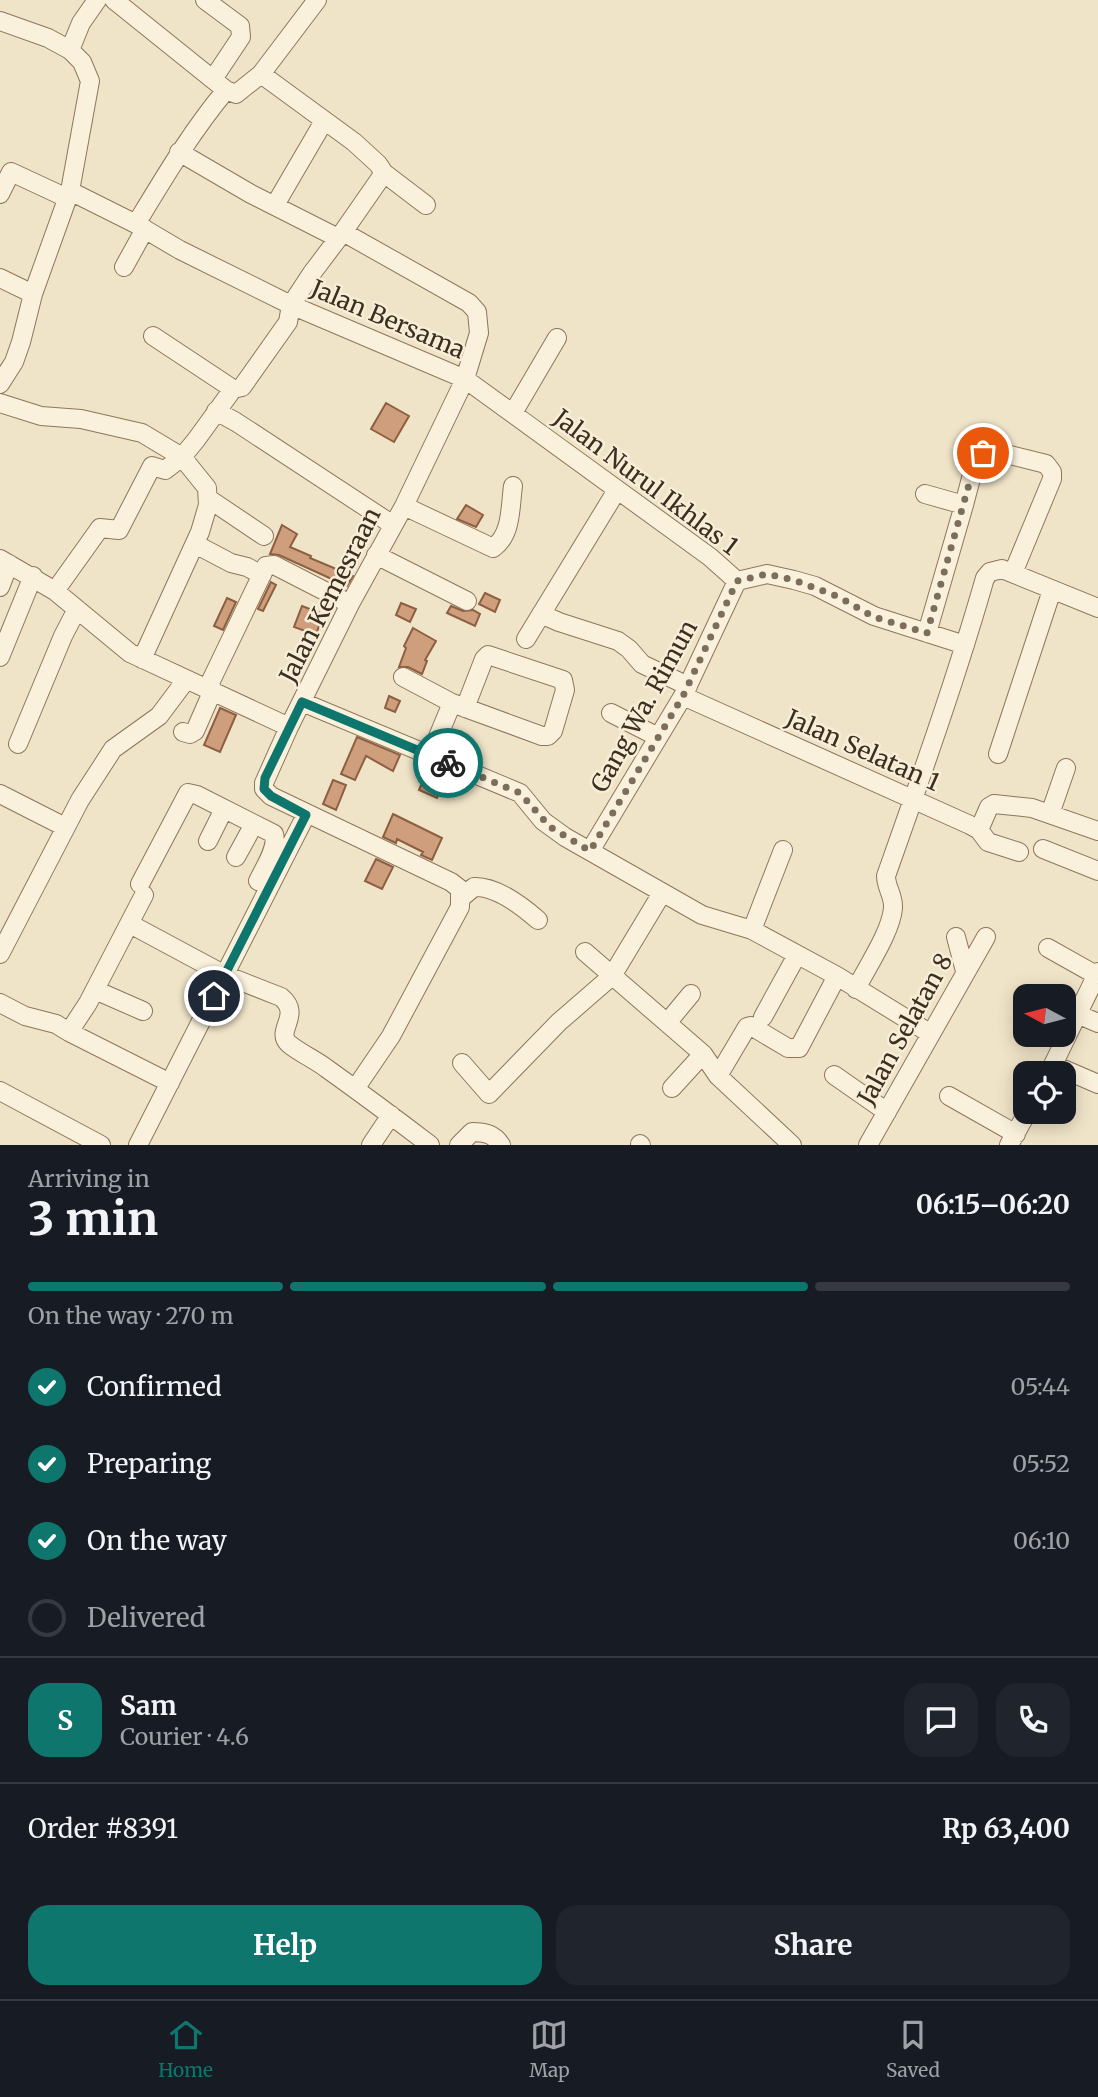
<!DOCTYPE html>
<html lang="en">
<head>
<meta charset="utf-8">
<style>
	:root { --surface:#171b24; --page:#20242c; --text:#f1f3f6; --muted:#9ea1a6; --line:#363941; --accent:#0f766e }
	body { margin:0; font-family:Merriweather,serif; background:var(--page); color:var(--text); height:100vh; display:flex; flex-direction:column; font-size:26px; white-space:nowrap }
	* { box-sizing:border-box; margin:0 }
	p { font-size:23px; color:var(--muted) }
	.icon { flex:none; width:38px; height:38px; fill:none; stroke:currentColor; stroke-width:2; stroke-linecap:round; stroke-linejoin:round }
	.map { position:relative; height:1145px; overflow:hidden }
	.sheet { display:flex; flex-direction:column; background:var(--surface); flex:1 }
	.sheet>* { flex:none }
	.needle { width:46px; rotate:277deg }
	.controls { position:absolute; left:1013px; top:984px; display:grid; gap:14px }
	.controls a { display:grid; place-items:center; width:63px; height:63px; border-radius:14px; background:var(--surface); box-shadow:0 4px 18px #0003; font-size:35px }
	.pin { position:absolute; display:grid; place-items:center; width:60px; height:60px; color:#fff; margin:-30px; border:4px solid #fff; border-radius:50%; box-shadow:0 2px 7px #0007 }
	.courier { position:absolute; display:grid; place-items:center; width:70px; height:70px; margin:-35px; border:5px solid #0f766e; border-radius:50%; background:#fff; color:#222; box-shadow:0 2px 9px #0007 }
	.overview em { font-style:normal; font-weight:700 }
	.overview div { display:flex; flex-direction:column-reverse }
	.overview { display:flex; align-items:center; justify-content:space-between; height:119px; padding:0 28px }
	h1 { font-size:46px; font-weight:700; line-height:52px }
	.bar { display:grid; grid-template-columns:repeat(4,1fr); gap:10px 7px; align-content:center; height:84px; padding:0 28px }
	.bar i { height:9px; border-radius:5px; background:var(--line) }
	.bar .current { background:var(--accent) }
	.bar p { grid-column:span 4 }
	.line { display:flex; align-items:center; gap:18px; padding:0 28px; border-top:2px solid var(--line) }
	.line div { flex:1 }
	.round { display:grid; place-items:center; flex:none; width:74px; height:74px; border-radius:21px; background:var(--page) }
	ol { padding:0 28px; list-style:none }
	li { display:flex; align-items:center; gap:21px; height:77px }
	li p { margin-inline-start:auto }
	li .icon { padding:7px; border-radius:50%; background:var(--accent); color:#fff; stroke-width:4 }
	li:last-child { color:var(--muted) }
	li i { width:38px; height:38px; border:4px solid var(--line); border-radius:50% }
	.cta { display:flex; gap:14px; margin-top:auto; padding:14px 28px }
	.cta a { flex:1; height:80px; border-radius:21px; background:var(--accent); color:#fff; font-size:28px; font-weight:700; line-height:80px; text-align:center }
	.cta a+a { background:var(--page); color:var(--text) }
	.menu { display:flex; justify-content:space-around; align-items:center; height:98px; border-top:2px solid var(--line); background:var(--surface); font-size:19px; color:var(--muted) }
	.menu a { display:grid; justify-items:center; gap:4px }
	.menu .current { color:var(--accent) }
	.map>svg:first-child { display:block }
	.building { fill:#cf9f7d; stroke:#8d5f41; stroke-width:2 }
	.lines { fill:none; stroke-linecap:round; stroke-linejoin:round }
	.minor-casing { stroke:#8d765c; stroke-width:20 }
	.minor { stroke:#faf1dc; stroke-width:18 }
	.done { stroke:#7c6e5b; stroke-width:7; stroke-dasharray:0 12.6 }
	.route { stroke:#0f766e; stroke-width:9 }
	.labels { text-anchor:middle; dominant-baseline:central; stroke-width:5; stroke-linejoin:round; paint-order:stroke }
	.street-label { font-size:24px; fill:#3d2e20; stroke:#f7eed8 }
</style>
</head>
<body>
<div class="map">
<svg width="1098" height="1145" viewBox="0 0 1098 1145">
	<rect width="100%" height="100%" fill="#f0e4c8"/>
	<path class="building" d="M386 403 409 416 394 442 371 429Z
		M466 505 483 515 476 527 457 519Z
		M282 525 297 534 290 547 311 556 310 558 353 576 347 586 279 555 270 554Z
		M271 582 276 585 263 611 258 609Z
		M485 593 500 600 495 612 479 604Z
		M227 598 236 602 223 630 214 626Z
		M401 603 416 609 410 622 396 615Z
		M302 606 323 614 316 635 294 627Z
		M451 606 463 611 473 610 480 614 475 626 447 613Z
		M413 628 436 641 425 660 427 661 422 674 408 667H399L406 648 404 646Z
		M389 696 400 701 395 712 385 708Z
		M220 708 236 715 220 752 204 745Z
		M357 737 400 755 393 771 366 756 355 780 341 774Z
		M426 774 445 782 437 798 419 790Z
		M333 780 346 785 336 810 323 804Z
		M393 814 442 838 432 860 421 855 423 852 397 839 396 843 383 837Z
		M376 859 393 867 382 889 365 881Z"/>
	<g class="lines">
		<defs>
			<path id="minor" d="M114 0 226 90 236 94 261 74 317 0
				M205 0 240 26 241 37 213 79
				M0 21 48 38 70 50 82 62 90 81 70 191 33 294 21 342 14 362 0 384
				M70 50 81 23 97 0
				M261 74 354 142 378 164 384 173 426 205
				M179 152 251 194 338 238
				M70 191 136 224 180 250 291 305 465 379 710 557 737 581 767 574 794 580 815 586 874 616 965 645
				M0 194 11 172 67 198
				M275 205 324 121
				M136 224C164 178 191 132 226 90
				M343 232 384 173
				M124 267 145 229
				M0 278 33 294
				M153 336 233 389
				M0 403 41 416 81 419 142 433 182 457 207 488 208 505 200 532 142 659
				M216 411 236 422 393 525
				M513 413 557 338
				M925 494 964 505 975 463 983 453 994 451 1046 464 1052 472V479L1013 573
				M209 499 264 536
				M404 506 493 548C512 535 510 507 513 486
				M195 544 231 563 247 567 262 575
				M376 555 467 601
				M0 559 55 591 130 653 289 727
				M0 587 9 564
				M55 591 100 528 119 530 152 466 165 470 182 457 196 440 233 389 242 387 288 322 291 305 312 273 343 232 469 303 477 312 479 333 465 379 404 506 350 604 289 727 264 783V789L271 796 451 882 460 889V907L391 1036 355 1089
				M541 614 559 622 618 641 629 649 642 664 688 686
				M927 633 964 505
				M526 639 617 490
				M0 657 33 576
				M403 677 452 703
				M208 687 266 566 274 565 350 604
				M683 696 970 825 979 830 988 842 1019 852
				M302 702 520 793 543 821 565 837 702 915 752 930 837 976 931 1034
				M611 713 658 737
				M183 732 190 734 195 731 213 690
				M18 744 63 636 77 609
				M998 754 1052 590
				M430 756 452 703 542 736H548L553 731 565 690 563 680 488 655 484 659 465 708
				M0 794 65 827
				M1050 814 1066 768
				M979 830 989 807 994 804 1032 808 1098 831
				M208 841 224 809
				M1043 849 1098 871
				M590 851 683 696 737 581
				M236 857 254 824
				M140 884 188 793 197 795 274 834C278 848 264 868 258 881
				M461 898 474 887C496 886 522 906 538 920
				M130 924 225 975 281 997C303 1015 274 1031 289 1044 300 1053 314 1059 326 1068 361 1093 396 1119 430 1145
				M752 930 783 850
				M956 937 965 971
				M1048 948 1096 975
				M585 952 703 1054 718 1076 792 1145
				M0 954 80 800 113 749 159 716 186 680
				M856 989C867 967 891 932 893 908 894 896 886 888 886 876 921 777 956 679 985 578L990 572 1002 569 1098 608
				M95 990 143 1011
				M0 1003 25 1016 56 1024 69 1032 88 1003 144 895
				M1077 1014 1098 1023
				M763 1017 797 955
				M667 1023 691 994
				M69 1032 170 1083
				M462 1063 489 1094 559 1022 612 976 662 893
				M1054 1065 1098 1084
				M1049 1073 1098 972
				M834 1075 887 1112
				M718 1076 747 1027 751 1026 788 1048H799L837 976
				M672 1088 703 1054
				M0 1091 101 1145
				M949 1096 1016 1134
				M640 1144 641 1145
				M138 1145 306 815
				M371 1145 391 1115
				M459 1145 472 1132C485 1132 494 1134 501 1145
				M868 1145 986 937
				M1009 1145 1028 1111"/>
		</defs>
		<use href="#minor" class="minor-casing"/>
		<use href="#minor" class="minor"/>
	</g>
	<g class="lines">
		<path class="done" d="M448 763 520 793 550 827 590 851 683 696 737 581 767 574 794 580 839 597 874 617 927 633 975 463 983 453"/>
		<path class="route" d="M214 996 306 815 271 796 264 789 265 778 302 702 448 763"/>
	</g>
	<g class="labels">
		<g class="street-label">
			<text transform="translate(388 319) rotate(23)">Jalan Bersama</text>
			<text transform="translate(646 482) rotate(37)">Jalan Nurul Ikhlas 1</text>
			<text transform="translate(330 595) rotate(-63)">Jalan Kemesraan</text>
			<text transform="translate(644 706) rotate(-61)">Gang Wa. Rimun</text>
			<text transform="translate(863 750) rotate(24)">Jalan Selatan 1</text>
			<text transform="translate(905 1029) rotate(-61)">Jalan Selatan 8</text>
		</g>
	</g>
</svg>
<div class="controls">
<a><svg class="needle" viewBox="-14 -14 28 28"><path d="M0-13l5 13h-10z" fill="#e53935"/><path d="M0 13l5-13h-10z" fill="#9ea1a6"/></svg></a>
<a><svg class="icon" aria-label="locate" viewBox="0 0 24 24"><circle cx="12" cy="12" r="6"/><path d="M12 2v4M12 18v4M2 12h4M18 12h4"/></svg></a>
</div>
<div class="pin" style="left:983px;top:453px;background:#ea580c"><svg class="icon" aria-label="bag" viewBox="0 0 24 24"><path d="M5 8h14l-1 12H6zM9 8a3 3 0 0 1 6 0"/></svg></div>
<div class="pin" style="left:214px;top:996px;background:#1f2937"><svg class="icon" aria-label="home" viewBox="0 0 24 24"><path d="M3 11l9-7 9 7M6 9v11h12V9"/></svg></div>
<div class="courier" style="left:448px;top:763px"><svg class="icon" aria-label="bike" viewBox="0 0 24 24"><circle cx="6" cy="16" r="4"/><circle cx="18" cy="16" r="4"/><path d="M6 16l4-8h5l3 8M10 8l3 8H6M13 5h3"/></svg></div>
</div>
<section class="sheet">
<div class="overview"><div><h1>3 min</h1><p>Arriving in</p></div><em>06:15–06:20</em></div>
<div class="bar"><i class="current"></i><i class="current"></i><i class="current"></i><i></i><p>On the way · 270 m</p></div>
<ol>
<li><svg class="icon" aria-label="check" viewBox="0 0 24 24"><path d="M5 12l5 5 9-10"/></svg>Confirmed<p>05:44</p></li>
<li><svg class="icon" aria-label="check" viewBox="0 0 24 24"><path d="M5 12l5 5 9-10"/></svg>Preparing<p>05:52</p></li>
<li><svg class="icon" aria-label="check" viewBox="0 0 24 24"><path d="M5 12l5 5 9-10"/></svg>On the way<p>06:10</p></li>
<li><i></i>Delivered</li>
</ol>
<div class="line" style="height:126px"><b class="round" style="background:var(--accent);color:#fff">S</b><div><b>Sam</b><p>Courier · 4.6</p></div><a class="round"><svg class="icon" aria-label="chat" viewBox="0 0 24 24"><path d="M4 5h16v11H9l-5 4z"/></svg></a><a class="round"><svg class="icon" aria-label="phone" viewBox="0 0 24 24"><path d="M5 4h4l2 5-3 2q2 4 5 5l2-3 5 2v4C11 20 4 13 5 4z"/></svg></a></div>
<div class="line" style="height:91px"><div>Order #8391</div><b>Rp 63,400</b></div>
<div class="cta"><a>Help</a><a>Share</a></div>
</section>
<nav class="menu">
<a class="current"><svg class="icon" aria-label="home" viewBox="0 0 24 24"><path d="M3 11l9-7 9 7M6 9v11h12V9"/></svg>Home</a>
<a><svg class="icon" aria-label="map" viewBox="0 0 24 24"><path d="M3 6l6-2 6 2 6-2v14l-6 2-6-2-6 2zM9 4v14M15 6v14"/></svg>Map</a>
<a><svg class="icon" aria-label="saved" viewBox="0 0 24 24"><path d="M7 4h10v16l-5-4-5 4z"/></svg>Saved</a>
</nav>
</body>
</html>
